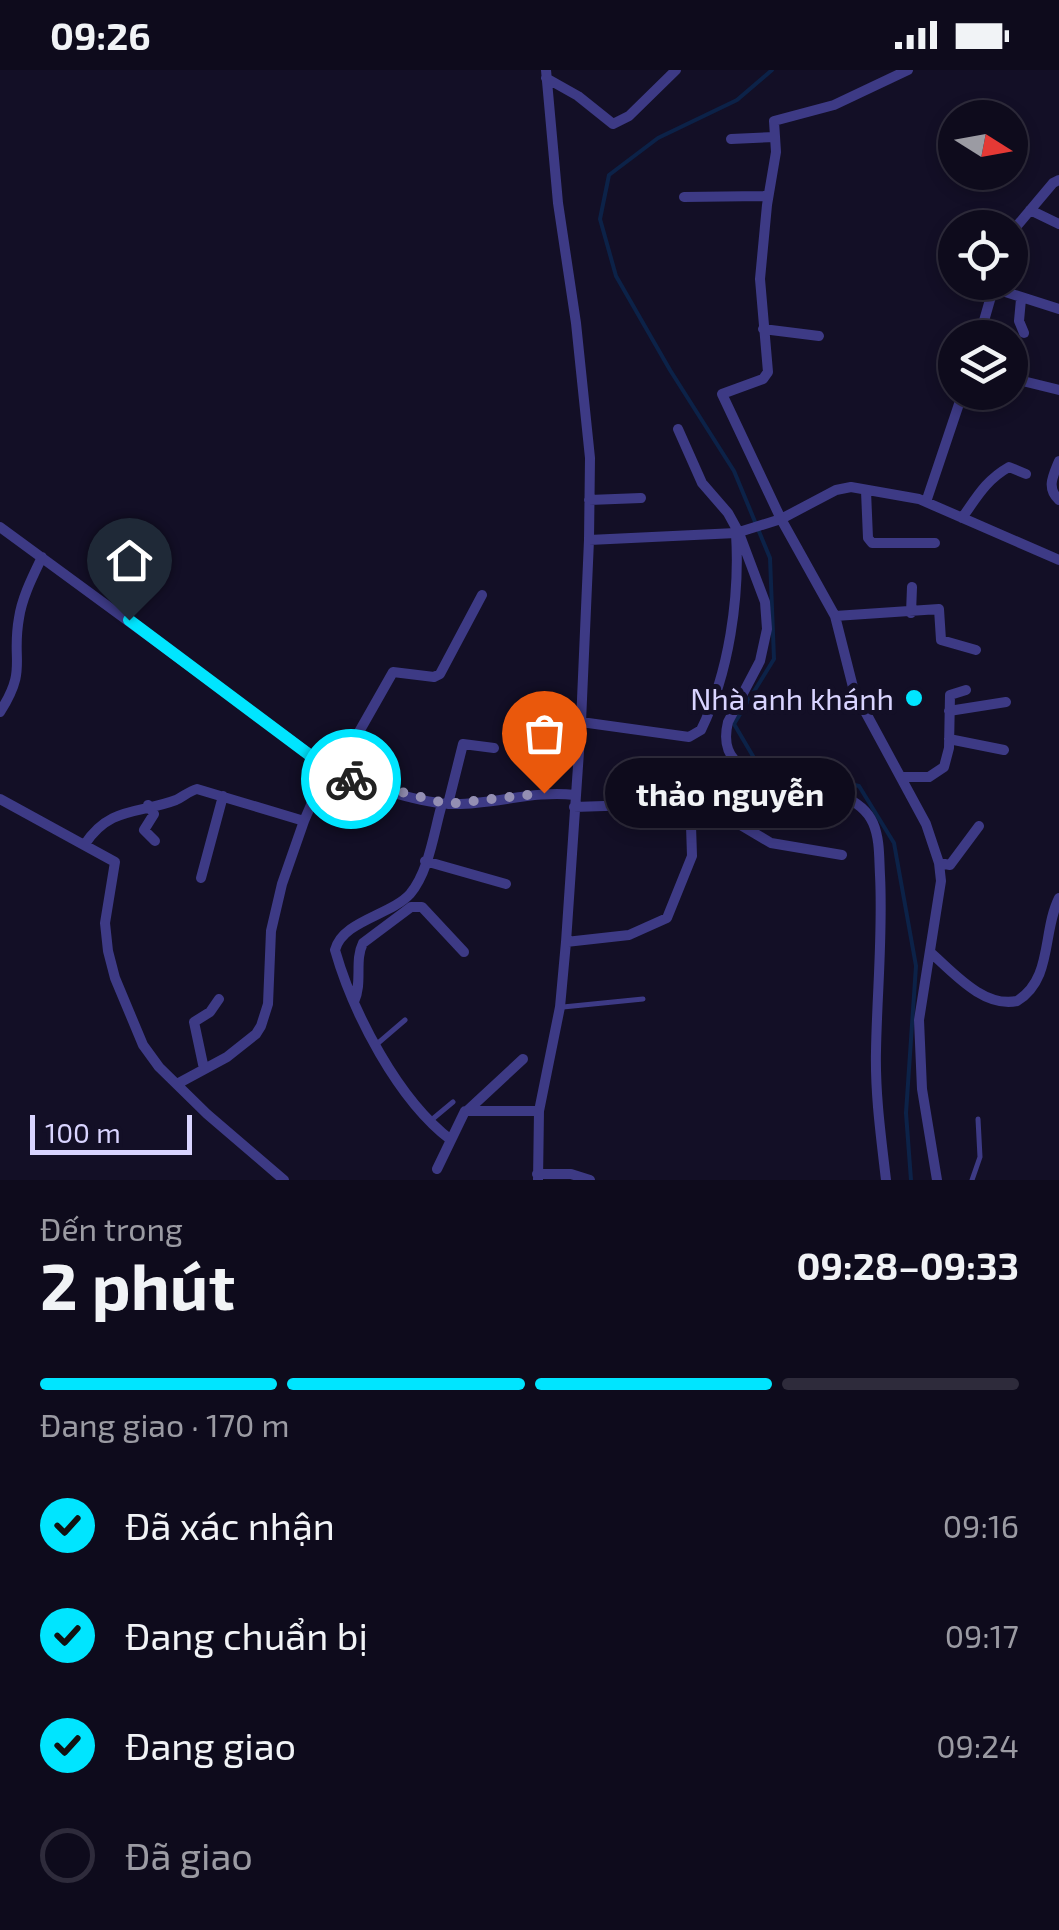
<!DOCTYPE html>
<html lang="vi">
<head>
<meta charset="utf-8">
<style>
	:root { --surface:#0e0b1c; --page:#1c1929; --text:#f1f3f6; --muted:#9b9ba3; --line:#2e2b3b; --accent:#00e5ff }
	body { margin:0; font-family:"Exo 2",sans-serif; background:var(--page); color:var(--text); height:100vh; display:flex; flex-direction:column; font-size:38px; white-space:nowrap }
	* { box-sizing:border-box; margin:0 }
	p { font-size:32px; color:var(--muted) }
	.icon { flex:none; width:55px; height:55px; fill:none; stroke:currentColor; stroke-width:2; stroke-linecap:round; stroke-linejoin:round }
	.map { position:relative; height:1110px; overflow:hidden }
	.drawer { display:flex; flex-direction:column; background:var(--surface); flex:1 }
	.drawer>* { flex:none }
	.needle { width:65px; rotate:101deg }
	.buttons { position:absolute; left:938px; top:30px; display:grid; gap:20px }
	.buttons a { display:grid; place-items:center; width:90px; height:90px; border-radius:50%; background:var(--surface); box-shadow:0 5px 15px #0003,0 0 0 2px var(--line); font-size:50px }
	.scale { position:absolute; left:30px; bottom:25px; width:162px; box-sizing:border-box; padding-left:10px; border:5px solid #d9d4ff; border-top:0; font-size:28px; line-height:35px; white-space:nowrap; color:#d9d4ff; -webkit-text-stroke:8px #130f26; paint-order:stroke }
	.pin { position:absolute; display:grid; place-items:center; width:85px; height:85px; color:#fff; margin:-102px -42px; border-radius:50% 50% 50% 0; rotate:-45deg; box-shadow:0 0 10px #0007 }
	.pin .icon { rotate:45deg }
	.courier { position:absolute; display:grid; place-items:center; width:100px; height:100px; margin:-50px; border:8px solid #00e5ff; border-radius:50%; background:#fff; color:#222; box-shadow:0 2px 12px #0007 }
	.bubble { position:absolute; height:70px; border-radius:35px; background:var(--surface); box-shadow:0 5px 15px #0003,0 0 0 2px var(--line); font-size:32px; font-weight:700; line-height:70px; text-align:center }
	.summary em { font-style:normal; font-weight:700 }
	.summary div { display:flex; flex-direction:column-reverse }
	.summary { display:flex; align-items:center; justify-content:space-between; height:170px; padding:0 40px }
	h1 { font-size:65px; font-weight:700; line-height:75px }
	.bar { display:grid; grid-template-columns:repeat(4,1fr); gap:15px 10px; align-content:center; height:120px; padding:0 40px }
	.bar i { height:12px; border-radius:8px; background:var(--line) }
	.bar .on { background:var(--accent) }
	.bar p { grid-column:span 4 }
	ol { padding:0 40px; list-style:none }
	li { display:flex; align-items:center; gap:30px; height:110px }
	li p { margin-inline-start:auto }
	li .icon { padding:10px; border-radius:50%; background:var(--accent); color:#111; stroke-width:4 }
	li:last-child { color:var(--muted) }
	li i { width:55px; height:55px; border:5px solid var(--line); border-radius:50% }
	.status { display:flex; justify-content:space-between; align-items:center; height:70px; padding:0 50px; background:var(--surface); direction:ltr }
	.status svg { height:28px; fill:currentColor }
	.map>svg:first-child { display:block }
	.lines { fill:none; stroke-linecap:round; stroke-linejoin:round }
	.stream { stroke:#0c2248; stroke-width:4 }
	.service { stroke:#3d3a85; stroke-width:5 }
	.minor { stroke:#3d3a85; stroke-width:10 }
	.done { stroke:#948fb3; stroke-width:10; stroke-dasharray:0 18 }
	.route { stroke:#00e5ff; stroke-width:12 }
	.poi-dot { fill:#00e5ff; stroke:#130f26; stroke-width:4 }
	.labels { text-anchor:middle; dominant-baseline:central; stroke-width:10; stroke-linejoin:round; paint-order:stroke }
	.poi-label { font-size:30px; fill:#d9d4ff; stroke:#130f26; text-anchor:end }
</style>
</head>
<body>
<div class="status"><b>09:26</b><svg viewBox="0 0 49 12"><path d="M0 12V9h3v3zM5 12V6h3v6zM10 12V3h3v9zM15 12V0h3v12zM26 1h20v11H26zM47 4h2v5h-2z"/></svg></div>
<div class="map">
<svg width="1059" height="1110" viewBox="0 0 1059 1110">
	<rect width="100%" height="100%" fill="#130f26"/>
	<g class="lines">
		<path class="stream" d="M772 0 737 30 658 68 609 105 600 149 616 206 670 300 734 401 770 488 774 589 734 654 757 693 859 716 894 773 916 896 906 1043 911 1110"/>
		<path class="service" d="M563 937 643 929
			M377 974 405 950
			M429 1052 453 1032
			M972 1110 980 1087 978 1049"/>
		<path class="minor" d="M908 0 834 35 774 51 776 82 767 135 760 209 768 302 763 309 722 324 781 449 835 546 854 621 926 754 939 793 941 811 919 950 922 1019 937 1110
			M546 8 578 26 613 54 629 46 676 0
			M731 69 775 67
			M684 127 768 126
			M1030 140 1059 154
			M1010 164 1053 113 1059 110
			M993 218 1059 239
			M1021 229 1019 251 1024 263
			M763 259 819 266
			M979 268 994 216
			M1010 308 1059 320
			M678 359 702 413 728 443 739 463 765 532 767 559 760 591 728 652C708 733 847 694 873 753 880 769 879 788 880 805 883 864 877 922 876 981 875 1024 881 1067 886 1110
			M1059 391C1053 406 1046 418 1059 430
			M866 421 868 468 872 473H935
			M589 430 641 428
			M926 432 963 322
			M962 448C977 427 986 410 1009 397L1026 404
			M0 457 334 702C362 715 427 735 456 734 496 734 535 720 575 725
			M589 470 736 463 781 449 836 420 851 417 919 429 1059 490
			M911 543 912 517
			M835 546 939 539 941 570 976 580
			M949 641 1006 632
			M0 642C28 598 11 592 19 548 22 527 33 506 42 487
			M581 652 689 667 701 660C729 603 740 527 736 464
			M949 669 1004 680
			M902 707H929L944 697 949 678 950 625 966 620
			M690 725 771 773 842 785
			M0 729 115 792 105 853 108 881 115 908 143 975 159 997 207 1044 284 1110
			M442 734C434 761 429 802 410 824 391 845 342 851 335 880 353 943 398 1030 451 1070
			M448 734 463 674 494 678
			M148 735 154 744 144 760 155 771
			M574 737 665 734 690 725
			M85 774C110 736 139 744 176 730 183 727 189 721 197 719L304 751
			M425 791 506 814
			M939 793 950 795 979 756
			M201 808 223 726
			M566 872 629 865 667 848 692 786 690 725
			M930 882C953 902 983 938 1017 931 1053 909 1042 862 1059 828
			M354 932C363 912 354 891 363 873L411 837H422L464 882
			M204 999 194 952 210 942 219 929
			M177 1014 227 987 256 964 261 956 268 934 271 861 282 814 304 751 327 698 336 694 351 676 393 602 434 607 440 604 482 525
			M467 1041 523 989
			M437 1099 465 1041H539
			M537 1104H571L590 1110
			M538 1110 539 1041 560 937 566 872 581 652 589 470 590 388 576 253 558 133 546 0"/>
	</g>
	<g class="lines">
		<path class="done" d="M351 709 448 734 544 723"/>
		<path class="route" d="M129 550 327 698 351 709"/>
	</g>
	<circle class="poi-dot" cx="914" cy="628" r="10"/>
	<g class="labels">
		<g class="poi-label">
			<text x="894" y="628">Nhà anh khánh</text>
		</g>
	</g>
</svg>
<div class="buttons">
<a><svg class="needle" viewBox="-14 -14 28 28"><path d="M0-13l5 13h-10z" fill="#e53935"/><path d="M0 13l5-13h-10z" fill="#9b9ba3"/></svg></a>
<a><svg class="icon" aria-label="locate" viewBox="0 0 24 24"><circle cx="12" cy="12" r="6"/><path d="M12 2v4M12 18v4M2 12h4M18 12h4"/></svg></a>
<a><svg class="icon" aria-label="layers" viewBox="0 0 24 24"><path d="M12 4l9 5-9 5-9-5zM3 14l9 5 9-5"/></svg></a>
</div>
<div class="scale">100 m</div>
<div class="pin" style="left:544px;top:723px;background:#ea580c"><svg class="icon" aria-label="bag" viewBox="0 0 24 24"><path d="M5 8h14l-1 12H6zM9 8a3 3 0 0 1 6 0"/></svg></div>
<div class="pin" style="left:129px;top:550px;background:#1f2937"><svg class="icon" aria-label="home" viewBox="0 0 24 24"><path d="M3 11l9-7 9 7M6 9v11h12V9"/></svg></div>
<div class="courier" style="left:351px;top:709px"><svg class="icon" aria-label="bike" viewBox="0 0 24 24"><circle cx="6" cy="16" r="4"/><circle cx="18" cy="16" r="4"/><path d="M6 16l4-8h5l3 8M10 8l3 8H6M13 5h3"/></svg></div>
<div class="bubble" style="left:605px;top:688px;width:250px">thảo nguyễn</div>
</div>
<section class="drawer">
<div class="summary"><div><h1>2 phút</h1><p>Đến trong</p></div><em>09:28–09:33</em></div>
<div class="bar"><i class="on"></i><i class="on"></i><i class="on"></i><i></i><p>Đang giao · 170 m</p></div>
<ol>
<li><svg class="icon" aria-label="check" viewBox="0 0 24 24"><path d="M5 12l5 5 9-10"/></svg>Đã xác nhận<p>09:16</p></li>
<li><svg class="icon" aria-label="check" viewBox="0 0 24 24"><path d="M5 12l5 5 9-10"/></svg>Đang chuẩn bị<p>09:17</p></li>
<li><svg class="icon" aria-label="check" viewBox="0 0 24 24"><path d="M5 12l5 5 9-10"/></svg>Đang giao<p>09:24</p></li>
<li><i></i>Đã giao</li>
</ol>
</section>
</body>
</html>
